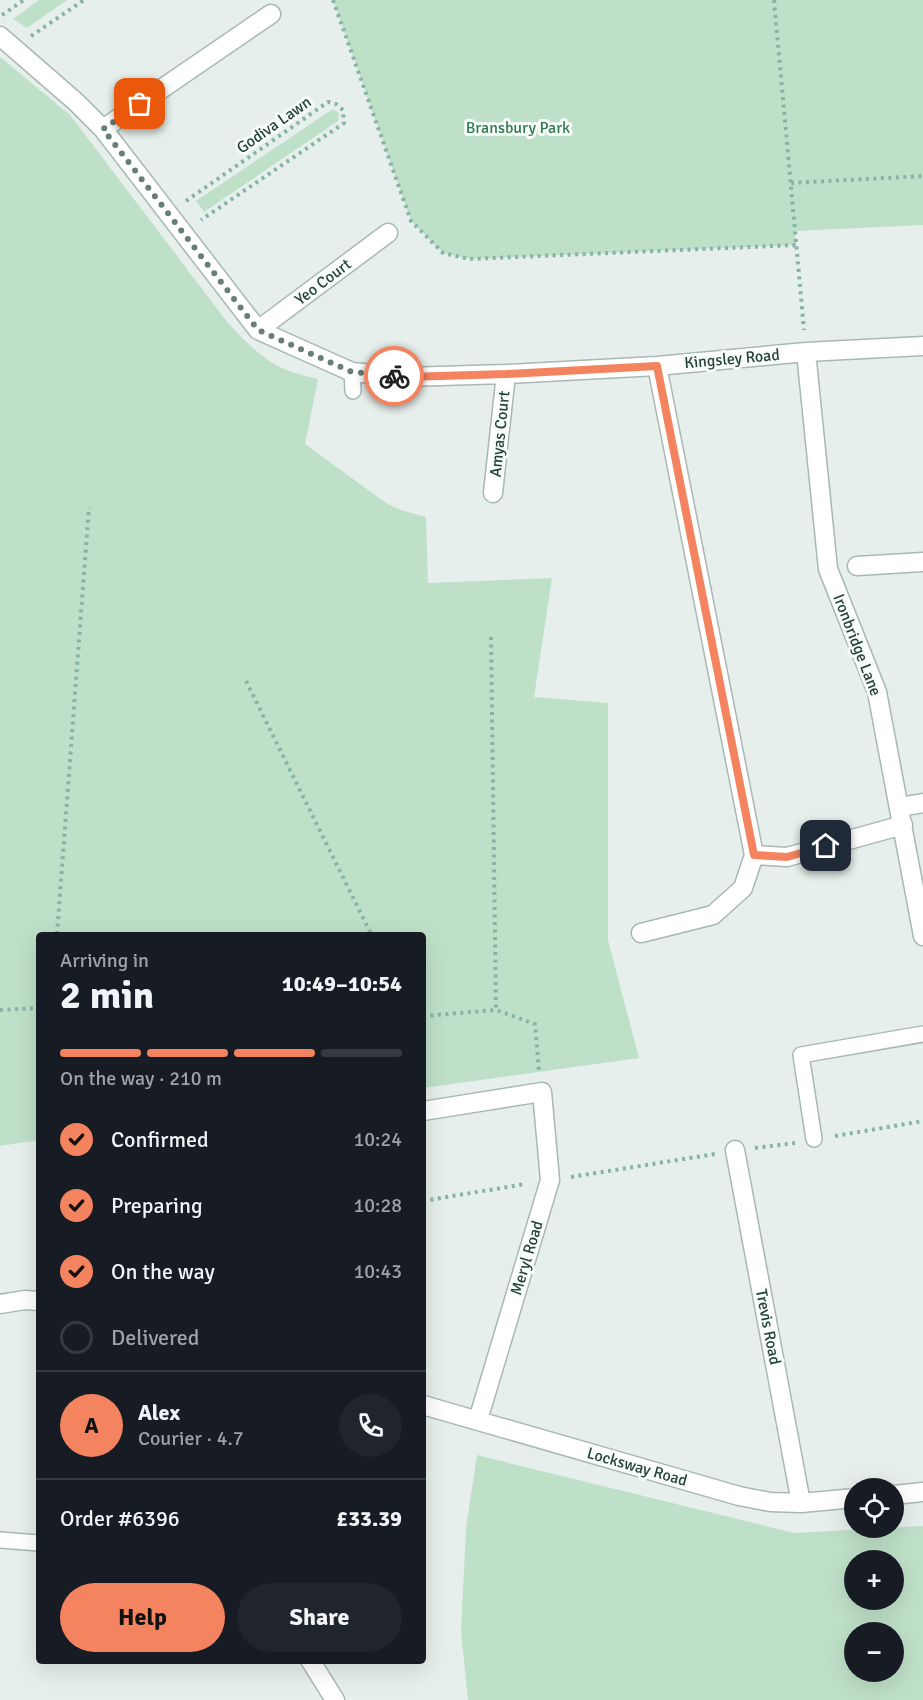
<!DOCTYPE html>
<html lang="en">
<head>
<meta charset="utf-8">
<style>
	:root { --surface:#171b24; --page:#20242c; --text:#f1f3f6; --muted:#9ea1a6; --line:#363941; --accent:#f4845f }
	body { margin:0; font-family:Signika,sans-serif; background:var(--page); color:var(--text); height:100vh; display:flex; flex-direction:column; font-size:22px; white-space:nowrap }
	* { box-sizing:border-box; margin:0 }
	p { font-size:20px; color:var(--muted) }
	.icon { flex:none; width:33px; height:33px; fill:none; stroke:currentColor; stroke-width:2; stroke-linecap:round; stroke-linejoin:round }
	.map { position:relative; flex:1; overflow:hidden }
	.panel { position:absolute; left:36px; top:932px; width:390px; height:732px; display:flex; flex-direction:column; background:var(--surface); border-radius:6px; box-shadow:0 6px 24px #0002 }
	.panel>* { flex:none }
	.tools { position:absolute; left:844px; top:1478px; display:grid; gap:12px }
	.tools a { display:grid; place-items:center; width:60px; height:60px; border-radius:50%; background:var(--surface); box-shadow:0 6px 24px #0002; font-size:30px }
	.pin { position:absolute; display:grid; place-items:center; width:51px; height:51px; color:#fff; margin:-26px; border-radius:12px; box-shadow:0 3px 9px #0006 }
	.courier { position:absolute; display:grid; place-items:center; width:60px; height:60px; margin:-30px; border:4px solid #f4845f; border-radius:50%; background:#fff; color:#222; box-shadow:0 2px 8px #0007 }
	.summary em { font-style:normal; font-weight:700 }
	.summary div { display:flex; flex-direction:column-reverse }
	.summary { display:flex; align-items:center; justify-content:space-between; height:102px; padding:0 24px }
	h1 { font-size:39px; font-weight:700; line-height:45px }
	.bar { display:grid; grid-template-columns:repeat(4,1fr); gap:9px 6px; align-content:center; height:72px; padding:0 24px }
	.bar i { height:8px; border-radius:4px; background:var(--line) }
	.bar .on { background:var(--accent) }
	.bar p { grid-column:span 4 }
	.line { display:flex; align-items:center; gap:15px; padding:0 24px; border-top:2px solid var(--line) }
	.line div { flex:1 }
	.round { display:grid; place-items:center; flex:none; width:63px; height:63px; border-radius:32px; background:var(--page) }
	ol { padding:0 24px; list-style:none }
	li { display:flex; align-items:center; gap:18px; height:66px }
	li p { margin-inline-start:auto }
	li .icon { padding:6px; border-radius:50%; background:var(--accent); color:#111; stroke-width:4 }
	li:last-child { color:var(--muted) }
	li i { width:33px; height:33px; border:3px solid var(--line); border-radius:50% }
	.primary-button { display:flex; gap:12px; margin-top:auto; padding:12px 24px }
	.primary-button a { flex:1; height:69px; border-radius:36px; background:var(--accent); color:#111; font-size:24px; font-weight:700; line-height:69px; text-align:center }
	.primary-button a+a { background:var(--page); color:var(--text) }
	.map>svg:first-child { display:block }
	.green { fill:#bfe0c8; fill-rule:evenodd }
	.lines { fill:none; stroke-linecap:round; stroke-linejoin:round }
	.service-casing { stroke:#a8b8b2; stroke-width:18 }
	.minor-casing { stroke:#a8b8b2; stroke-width:21 }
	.path { stroke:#86b3a5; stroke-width:4; stroke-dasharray:3 4.5; stroke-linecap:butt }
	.service { stroke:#fff; stroke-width:15 }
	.minor { stroke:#fff; stroke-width:18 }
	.done { stroke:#687f78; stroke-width:6; stroke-dasharray:0 10.8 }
	.route { stroke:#f4845f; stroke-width:8 }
	.labels { text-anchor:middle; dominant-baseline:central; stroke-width:6; stroke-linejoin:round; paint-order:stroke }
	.street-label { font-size:16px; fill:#24423a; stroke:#f7fbf9 }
	.park-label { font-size:16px; fill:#2d7a4b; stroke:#f7fbf9 }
</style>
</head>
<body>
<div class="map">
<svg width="923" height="1700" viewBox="0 0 923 1700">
	<rect width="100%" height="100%" fill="#e6efeb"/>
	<path class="green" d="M39 0H67L27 28 13 19Z
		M333 0H923V225L795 231 796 245 469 259 443 253 411 221Z
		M0 57 70 115 228 323C244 340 261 358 282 368 293 373 306 376 318 379L305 444 386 503 401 510 426 517 428 583 552 578 534 697 608 703V940L639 1058 423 1088V934H39V1140L0 1146Z
		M333 109 339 113 338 121 204 212 196 201Z
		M477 1455 794 1533 923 1526V1700H468L461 1631 466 1528ZM855 1560H894V1599H855ZM855 1632H894V1671H855Z"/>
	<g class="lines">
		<defs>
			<path id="service" d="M352 372 353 391
				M814 1139 801 1055 923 1034
				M0 1540 39 1543"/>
			<path id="minor" d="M0 36 76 102 103 129 258 330 352 372 407 377 506 374 657 366 806 352 923 346
				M103 129 271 14
				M258 330 388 233
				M806 352 828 569 877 692 923 936
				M657 366 754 855
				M493 493 506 374
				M857 566 923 562
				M900 807 923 803
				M641 933 713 915 743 888 754 855 787 857 903 825
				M423 1111 542 1092 550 1180 478 1420
				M735 1150 801 1503
				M0 1304 25 1300 39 1301
				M423 1405 739 1496 770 1502 801 1503 855 1498
				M894 1495 923 1492
				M310 1660 335 1700"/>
		</defs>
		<use href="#service" class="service-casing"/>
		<use href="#minor" class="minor-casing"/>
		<path class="path" d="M333 0 411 221 443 253 469 259 796 245
			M774 0 804 330
			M2 15 24 0
			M31 36 84 0
			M791 183 923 176
			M186 201 328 102 336 104 343 110 344 123 201 220
			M491 637 496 1010 535 1024 539 1071
			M246 681 371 934
			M57 934 89 507
			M0 1010 39 1008
			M423 1016 496 1010
			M835 1136 923 1121
			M755 1148 795 1143
			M571 1177 715 1154
			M423 1201 525 1184"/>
		<use href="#service" class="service"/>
		<use href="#minor" class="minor"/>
	</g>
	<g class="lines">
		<path class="done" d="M140 104 103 129 258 330 352 372 394 376"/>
		<path class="route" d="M394 376 407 377 506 374 657 366 754 855 787 857 826 846"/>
	</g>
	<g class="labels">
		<g class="street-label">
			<text transform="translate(274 125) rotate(-35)">Godiva Lawn</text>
			<text transform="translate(323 282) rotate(-37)">Yeo Court</text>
			<text transform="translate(732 359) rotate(-5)">Kingsley Road</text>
			<text transform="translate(500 434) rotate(-84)">Amyas Court</text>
			<text transform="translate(857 645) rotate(69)">Ironbridge Lane</text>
			<text transform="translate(527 1258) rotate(-73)">Meryl Road</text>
			<text transform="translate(768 1327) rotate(79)">Trevis Road</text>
			<text transform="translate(637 1467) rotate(16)">Locksway Road</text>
		</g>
		<g class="park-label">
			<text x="518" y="128">Bransbury Park</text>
		</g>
	</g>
</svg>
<div class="tools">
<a><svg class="icon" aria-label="locate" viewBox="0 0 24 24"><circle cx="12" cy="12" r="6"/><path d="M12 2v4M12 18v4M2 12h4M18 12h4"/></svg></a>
<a>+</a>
<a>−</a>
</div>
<div class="pin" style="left:140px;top:104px;background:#ea580c"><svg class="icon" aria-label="bag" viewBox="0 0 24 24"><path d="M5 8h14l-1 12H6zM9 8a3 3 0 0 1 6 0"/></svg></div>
<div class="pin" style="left:826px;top:846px;background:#1f2937"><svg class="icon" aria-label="home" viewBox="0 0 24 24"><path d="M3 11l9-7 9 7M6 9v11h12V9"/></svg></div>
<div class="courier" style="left:394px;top:376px"><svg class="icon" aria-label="bike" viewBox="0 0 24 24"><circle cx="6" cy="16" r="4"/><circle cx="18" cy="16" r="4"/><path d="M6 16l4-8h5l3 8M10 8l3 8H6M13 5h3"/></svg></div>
<section class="panel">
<div class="summary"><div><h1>2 min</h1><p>Arriving in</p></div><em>10:49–10:54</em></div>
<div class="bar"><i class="on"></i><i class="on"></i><i class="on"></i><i></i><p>On the way · 210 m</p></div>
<ol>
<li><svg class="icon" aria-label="check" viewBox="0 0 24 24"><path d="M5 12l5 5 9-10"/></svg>Confirmed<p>10:24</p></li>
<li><svg class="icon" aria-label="check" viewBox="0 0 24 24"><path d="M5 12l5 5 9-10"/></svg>Preparing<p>10:28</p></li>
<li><svg class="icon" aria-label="check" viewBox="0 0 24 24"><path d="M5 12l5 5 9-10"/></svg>On the way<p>10:43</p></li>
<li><i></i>Delivered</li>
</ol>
<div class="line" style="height:108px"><b class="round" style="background:var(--accent);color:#111">A</b><div><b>Alex</b><p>Courier · 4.7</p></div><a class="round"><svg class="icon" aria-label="phone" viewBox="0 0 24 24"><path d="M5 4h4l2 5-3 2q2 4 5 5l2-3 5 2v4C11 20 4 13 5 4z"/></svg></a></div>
<div class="line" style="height:78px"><div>Order #6396</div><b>£33.39</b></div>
<div class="primary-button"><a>Help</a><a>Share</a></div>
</section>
</div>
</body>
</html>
